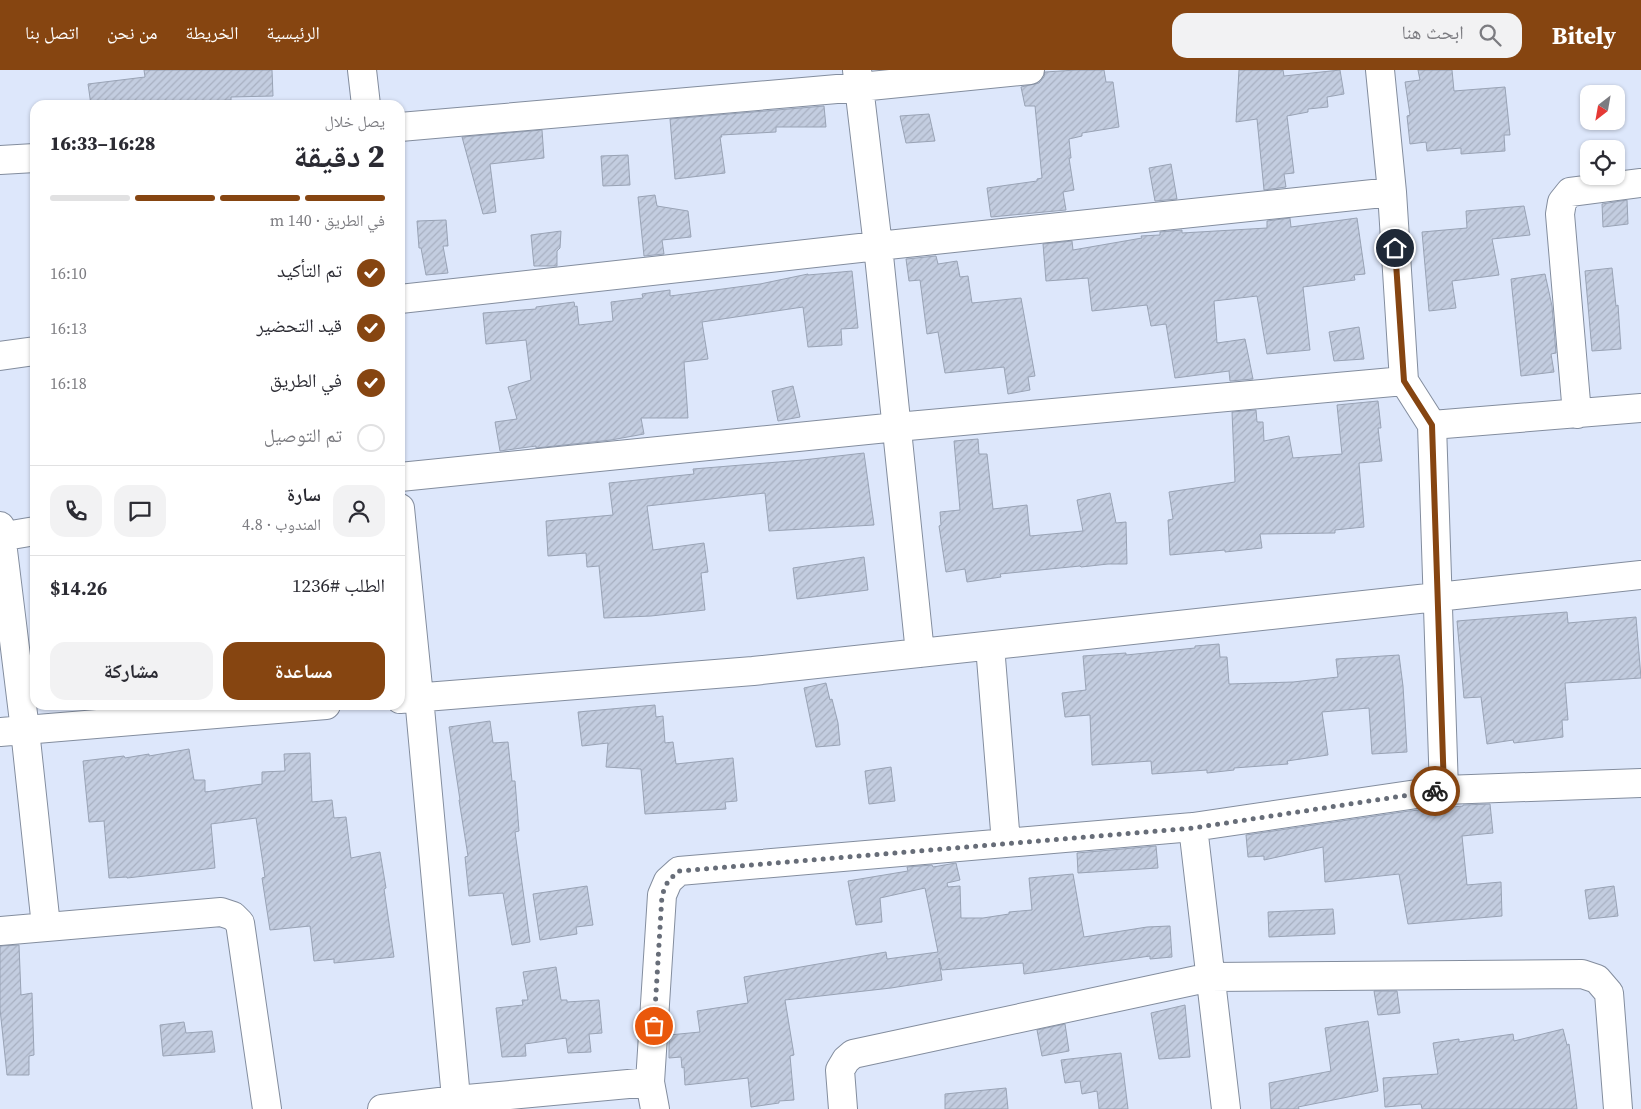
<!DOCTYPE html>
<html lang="ar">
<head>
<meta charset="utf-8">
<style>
	:root { --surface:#fff; --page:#f2f2f3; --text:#2b2b33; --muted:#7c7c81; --line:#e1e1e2; --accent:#864511 }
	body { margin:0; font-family:"Source Serif 4","Noto Naskh Arabic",serif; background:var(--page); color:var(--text); direction:rtl; height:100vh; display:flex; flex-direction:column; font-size:19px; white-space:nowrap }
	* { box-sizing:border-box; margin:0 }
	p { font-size:16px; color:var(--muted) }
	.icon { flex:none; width:28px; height:28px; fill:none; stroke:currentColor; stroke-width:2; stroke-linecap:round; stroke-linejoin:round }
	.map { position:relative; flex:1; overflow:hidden; direction:ltr }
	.side { position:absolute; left:30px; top:30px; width:375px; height:610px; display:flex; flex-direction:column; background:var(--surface); border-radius:15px; box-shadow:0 1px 4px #0004; direction:rtl }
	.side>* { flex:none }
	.needle { width:32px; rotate:211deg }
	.controls { position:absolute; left:1580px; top:15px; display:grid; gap:10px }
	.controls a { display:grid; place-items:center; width:45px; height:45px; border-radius:10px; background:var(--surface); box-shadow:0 1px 4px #0004; font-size:25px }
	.pin { position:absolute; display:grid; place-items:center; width:42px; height:42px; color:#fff; margin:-21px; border:2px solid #fff; border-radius:50%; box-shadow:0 1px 5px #0007 }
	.courier { position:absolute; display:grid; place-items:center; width:50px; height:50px; margin:-25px; border:4px solid #864511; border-radius:50%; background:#fff; color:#222; box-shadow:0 1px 6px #0007 }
	.headline em { font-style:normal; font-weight:800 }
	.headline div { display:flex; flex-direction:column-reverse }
	.headline { display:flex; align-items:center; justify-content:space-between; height:85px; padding:0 20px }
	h1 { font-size:32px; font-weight:800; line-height:38px }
	.bar { display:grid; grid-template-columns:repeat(4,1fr); gap:8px 5px; align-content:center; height:60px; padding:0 20px }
	.bar i { height:6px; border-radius:4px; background:var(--line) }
	.bar .current { background:var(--accent) }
	.bar p { grid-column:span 4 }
	.line { display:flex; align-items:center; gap:12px; padding:0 20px; border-top:1px solid var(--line) }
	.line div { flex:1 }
	.round { display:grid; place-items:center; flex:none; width:52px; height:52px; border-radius:15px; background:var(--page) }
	ol { padding:0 20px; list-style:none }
	li { display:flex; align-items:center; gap:15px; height:55px }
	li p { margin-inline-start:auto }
	li .icon { padding:5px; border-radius:50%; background:var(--accent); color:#fff; stroke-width:4 }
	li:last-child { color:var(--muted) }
	li i { width:28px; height:28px; border:2px solid var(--line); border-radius:50% }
	.cta { display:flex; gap:10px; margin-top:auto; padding:10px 20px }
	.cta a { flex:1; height:58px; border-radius:15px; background:var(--accent); color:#fff; font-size:20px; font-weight:800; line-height:58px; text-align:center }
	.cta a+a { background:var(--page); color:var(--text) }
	header { display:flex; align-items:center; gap:30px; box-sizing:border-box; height:70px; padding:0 25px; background:var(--accent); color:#fff }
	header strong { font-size:24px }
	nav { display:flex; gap:28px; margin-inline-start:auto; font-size:18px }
	.search { width:350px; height:45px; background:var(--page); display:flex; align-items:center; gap:12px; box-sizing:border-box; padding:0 18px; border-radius:15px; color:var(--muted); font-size:19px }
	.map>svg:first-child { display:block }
	.building { fill:url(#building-hatch); stroke:#99a3b5 }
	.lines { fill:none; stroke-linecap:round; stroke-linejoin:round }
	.minor-casing { stroke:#838d9e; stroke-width:30 }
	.minor { stroke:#fff; stroke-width:28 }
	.done { stroke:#676d78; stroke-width:5; stroke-dasharray:0 9 }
	.route { stroke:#864511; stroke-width:6 }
</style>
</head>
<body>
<header>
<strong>Bitely</strong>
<div class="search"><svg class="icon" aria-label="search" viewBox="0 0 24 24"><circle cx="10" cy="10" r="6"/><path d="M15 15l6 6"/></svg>ابحث هنا</div>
<nav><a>الرئيسية</a><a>الخريطة</a><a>من نحن</a><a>اتصل بنا</a></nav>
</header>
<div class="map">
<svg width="1641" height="1039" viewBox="0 0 1641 1039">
	<defs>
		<pattern id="building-hatch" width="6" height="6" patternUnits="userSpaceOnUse" patternTransform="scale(1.25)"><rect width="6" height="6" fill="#c3cde0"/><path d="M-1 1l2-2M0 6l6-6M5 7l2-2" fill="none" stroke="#a8b0c1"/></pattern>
	</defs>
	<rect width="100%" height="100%" fill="#dde7fb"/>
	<path class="building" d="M144 0H272L273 26 231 27V30L172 33 173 35H91L88 14 145 7Z
		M1076 0H1104L1106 12H1113L1119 57 1082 63V66L1069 69 1071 88H1069L1074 120 1063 122 1066 140 991 147 987 118 1037 111V109L1042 108 1035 36H1025L1021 17 1039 13 1044 7 1045 2Z
		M1239 0H1283L1284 6 1340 0 1344 24 1327 27 1328 37 1308 39V42L1287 46 1294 103 1284 104 1286 117 1264 120 1257 49 1236 52Z
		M1418 0H1452L1454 21 1505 17 1510 65H1504L1505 81 1461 84V78L1427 81 1426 72 1410 74 1407 46 1410 45 1405 12 1420 10Z
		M824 36 826 57H776V62L721 65 722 67H720L725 103 675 109 670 49Z
		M929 44 935 71 906 73 900 46Z
		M542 60 544 88 490 94 496 142 483 144 462 67Z
		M628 85 630 115 603 116 601 86Z
		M1171 94 1177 129 1155 131 1149 98Z
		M655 125 657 136 688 141 691 167 662 170 664 184 644 186 638 127Z
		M1627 130 1628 154 1603 157 1602 134Z
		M1524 136 1530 165 1492 169 1499 205 1452 211 1456 238 1429 241 1422 162 1467 158 1466 141Z
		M1290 148 1291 157 1357 148 1365 204 1354 205 1355 210 1303 217 1310 280 1267 284 1257 226 1214 231 1217 273 1245 269 1253 309 1230 311 1229 301 1175 308 1166 254 1151 256 1147 235 1092 241 1088 208 1046 211 1043 174 1072 171 1073 180 1142 168 1141 166 1160 165V162L1182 160V163L1267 158V151Z
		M446 150 448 176H443L448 203 426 205 421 178H419L417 151Z
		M561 161 560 178 557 181V196H534L531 165Z
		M936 186 938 194 957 191 960 207 968 206 972 233 1021 228 1035 306 1028 307 1030 320 1008 324 1004 297 945 303 938 262 927 264 920 210 909 211 906 189Z
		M1612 198 1616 236 1618 235 1621 279 1592 281 1585 201Z
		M852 201 858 258 841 259 842 275 808 277 803 237 702 252 708 289 684 292 688 348H641L644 364 611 370 536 378V376L500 381 495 352 517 349 508 317 531 310 526 270 486 274 483 243 536 239V237L574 232 575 237 577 236 579 255 613 251 611 232 643 228 642 224 648 223 670 220V226L760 214 808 204V205Z
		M1545 204 1552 236 1556 283 1551 284 1554 302 1521 306 1511 209Z
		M1359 257 1364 289 1334 291 1329 262Z
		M793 316 800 347 778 351 772 321Z
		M1378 331 1381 358H1378L1382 391 1359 393 1364 457 1335 460V463L1260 464 1262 478 1225 482V480L1170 485 1168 450 1173 449 1169 422 1235 412 1232 342 1256 340 1257 352H1263L1264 371 1289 366 1293 388 1342 384 1337 335Z
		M978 369 979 384H987L993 439 1027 435 1030 466 1083 461 1077 430 1110 423 1116 453 1126 452 1127 494H1108L1081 497 1080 496 1000 504 1001 507 967 512 965 499 946 502 939 456 941 455 940 442 960 440 954 371Z
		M864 383 874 455 769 461 765 423 647 436 653 480 704 473 708 502 701 503 705 540 651 546 604 548 599 496 587 497 586 483 548 486 546 451 613 445 609 413 694 404 693 399 803 390Z
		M864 487 868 520 797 529 793 498Z
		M1567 542 1568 553 1636 547 1641 608 1565 613 1568 650H1562L1563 667 1514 673 1513 670 1487 674 1481 627 1464 628 1457 551Z
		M1219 574 1220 587H1227L1229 614 1293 612 1338 607 1336 589 1399 585 1403 616 1407 682 1372 684 1369 638 1322 642 1328 685 1287 691 1288 694 1234 698V700L1207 703V700L1152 704 1151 691 1092 695 1090 645 1065 647 1062 623 1086 620 1083 586 1126 583V585L1195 578V576Z
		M826 613 830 630 832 629 838 653 840 675 816 677 804 618Z
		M655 635 656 647 663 646 665 673 673 672 676 694 733 688 737 731 725 732 726 739 645 744 641 699 606 697 608 673 582 676 578 642Z
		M490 651 493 673 508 672 512 711H515L519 761 515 762 530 872 512 875 503 823 469 826 465 787 468 786 459 730H460L449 657Z
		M189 679 194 710H205V722L262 714V702L285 701 284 684 310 683 312 732 332 730 334 748 346 747 351 788 380 782 386 818 384 819 394 887 334 893V889L314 891 310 856 270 860 262 808 265 807 256 748 211 754 215 798 127 808V807L109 808 104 751 89 752 83 691 124 686 125 688 149 684V686Z
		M891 697 895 731 869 734 865 701Z
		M1490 734 1493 763 1462 766 1467 815 1501 812 1502 846 1408 854 1399 804 1325 812 1323 777 1264 790V786L1248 787 1246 765 1409 741 1463 736V735Z
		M1156 776 1158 798 1078 803 1077 783Z
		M956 793 960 810 947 813 948 817 960 816 961 848H983L1009 844V842L1032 840 1029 808 1073 804 1084 867 1147 857 1170 856 1172 887 1150 889V886L1024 904 1023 893 942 900 939 888 942 910 891 918 785 930 794 985 790 986 794 1030 779 1031V1033L751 1037 748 1008 685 1015 684 997 682 998 681 987 669 988V965L700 962 697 941 748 933 744 907 886 882 887 889 938 882 925 818 880 828 882 852 856 855 848 811 908 801 907 797 932 795 933 797Z
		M587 816 593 855 576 857 577 864 540 870 533 824Z
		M1614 816 1618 846 1589 849 1585 820Z
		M1333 839 1335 864 1269 867 1268 842Z
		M19 875 21 925 32 923 34 985 29 986V1005H7L0 939V876Z
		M556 897 561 930H567V932L599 930 602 963 589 964 591 982 568 983 566 968 525 974 526 986 502 987 496 938 523 935 522 930H528L523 902Z
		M1374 921H1397L1400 943 1378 945Z
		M1185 935 1190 987 1159 989 1151 943Z
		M1368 951 1378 1021 1298 1037 1299 1039H1271L1269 1013 1331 1001 1325 958Z
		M184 952 186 963 212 961 215 982 163 986 160 955Z
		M1065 954 1069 981 1042 986 1037 960Z
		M1563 959 1567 975 1569 974 1577 1039H1422L1421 1034 1385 1037 1383 1008 1438 1004 1433 973 1459 969V972L1513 964 1514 971Z
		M1121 983 1128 1039H1099L1097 1021 1082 1024 1080 1011 1065 1013 1061 990Z
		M1006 1018 1008 1039H945V1024Z"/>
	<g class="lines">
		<defs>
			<path id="minor" d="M362 0 366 35
				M857 0 878 176 920 583
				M1380 0 1392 122 1404 311 1432 355 1444 720
				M400 57 860 17 1030 0
				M0 90 35 88
				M400 229 878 176 1392 122
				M0 286 35 281
				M1577 344 1560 144 1562 132 1570 122 1641 113
				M1432 355 1641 338
				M400 407 897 357 1404 311
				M400 438 419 627 457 1039
				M0 456 25 660 46 856
				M0 467 35 461
				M990 576 1006 773
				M400 629 753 601 1641 505
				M0 662 326 635
				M1193 757 1226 1039
				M0 861 221 842 233 846 240 853 267 1039
				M382 1039 456 1030 650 1012
				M655 1039 650 1012 662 825 668 811 679 801 1193 757 1444 720 1641 713
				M843 1039 840 1000 846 990 853 984 1211 907 1582 904 1597 909 1609 923 1618 1039"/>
		</defs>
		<use href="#minor" class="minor-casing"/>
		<use href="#minor" class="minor"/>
	</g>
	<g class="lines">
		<path class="done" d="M654 956 662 825 668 811 679 801 1193 758 1435 721"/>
		<path class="route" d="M1395 178 1404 311 1432 355 1444 720 1435 721"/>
	</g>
</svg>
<div class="controls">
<a><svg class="needle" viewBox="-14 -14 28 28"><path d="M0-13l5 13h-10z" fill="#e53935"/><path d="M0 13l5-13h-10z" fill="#7c7c81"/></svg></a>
<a><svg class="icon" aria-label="locate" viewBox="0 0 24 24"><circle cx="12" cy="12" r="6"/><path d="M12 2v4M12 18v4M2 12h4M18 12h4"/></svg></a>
</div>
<div class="pin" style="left:654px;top:956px;background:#ea580c"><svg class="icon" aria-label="bag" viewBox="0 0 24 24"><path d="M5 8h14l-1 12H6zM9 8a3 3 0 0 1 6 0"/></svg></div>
<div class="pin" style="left:1395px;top:178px;background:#1f2937"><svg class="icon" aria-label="home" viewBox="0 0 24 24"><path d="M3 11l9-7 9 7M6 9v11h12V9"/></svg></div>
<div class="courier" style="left:1435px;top:721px"><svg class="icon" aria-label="bike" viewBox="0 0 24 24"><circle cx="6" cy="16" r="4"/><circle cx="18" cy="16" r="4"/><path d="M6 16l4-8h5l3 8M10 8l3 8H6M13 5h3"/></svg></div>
<section class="side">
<div class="headline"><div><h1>2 دقيقة</h1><p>يصل خلال</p></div><em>16:28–16:33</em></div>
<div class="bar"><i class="current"></i><i class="current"></i><i class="current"></i><i></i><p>في الطريق · 140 m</p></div>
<ol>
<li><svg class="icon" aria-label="check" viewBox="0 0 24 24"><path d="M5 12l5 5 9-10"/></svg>تم التأكيد<p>16:10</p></li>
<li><svg class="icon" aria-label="check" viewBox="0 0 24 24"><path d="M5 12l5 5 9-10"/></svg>قيد التحضير<p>16:13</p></li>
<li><svg class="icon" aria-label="check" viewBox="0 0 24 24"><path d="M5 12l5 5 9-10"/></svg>في الطريق<p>16:18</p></li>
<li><i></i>تم التوصيل</li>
</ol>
<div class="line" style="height:90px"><a class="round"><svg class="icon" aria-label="person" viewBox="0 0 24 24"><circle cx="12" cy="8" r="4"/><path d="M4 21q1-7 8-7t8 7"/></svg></a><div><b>سارة</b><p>المندوب · 4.8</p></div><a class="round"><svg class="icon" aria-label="chat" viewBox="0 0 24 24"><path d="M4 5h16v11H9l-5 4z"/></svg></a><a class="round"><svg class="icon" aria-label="phone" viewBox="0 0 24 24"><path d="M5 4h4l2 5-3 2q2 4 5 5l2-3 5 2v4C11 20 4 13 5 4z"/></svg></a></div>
<div class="line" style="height:65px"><div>الطلب #1236</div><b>$14.26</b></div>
<div class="cta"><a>مساعدة</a><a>مشاركة</a></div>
</section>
</div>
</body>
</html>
